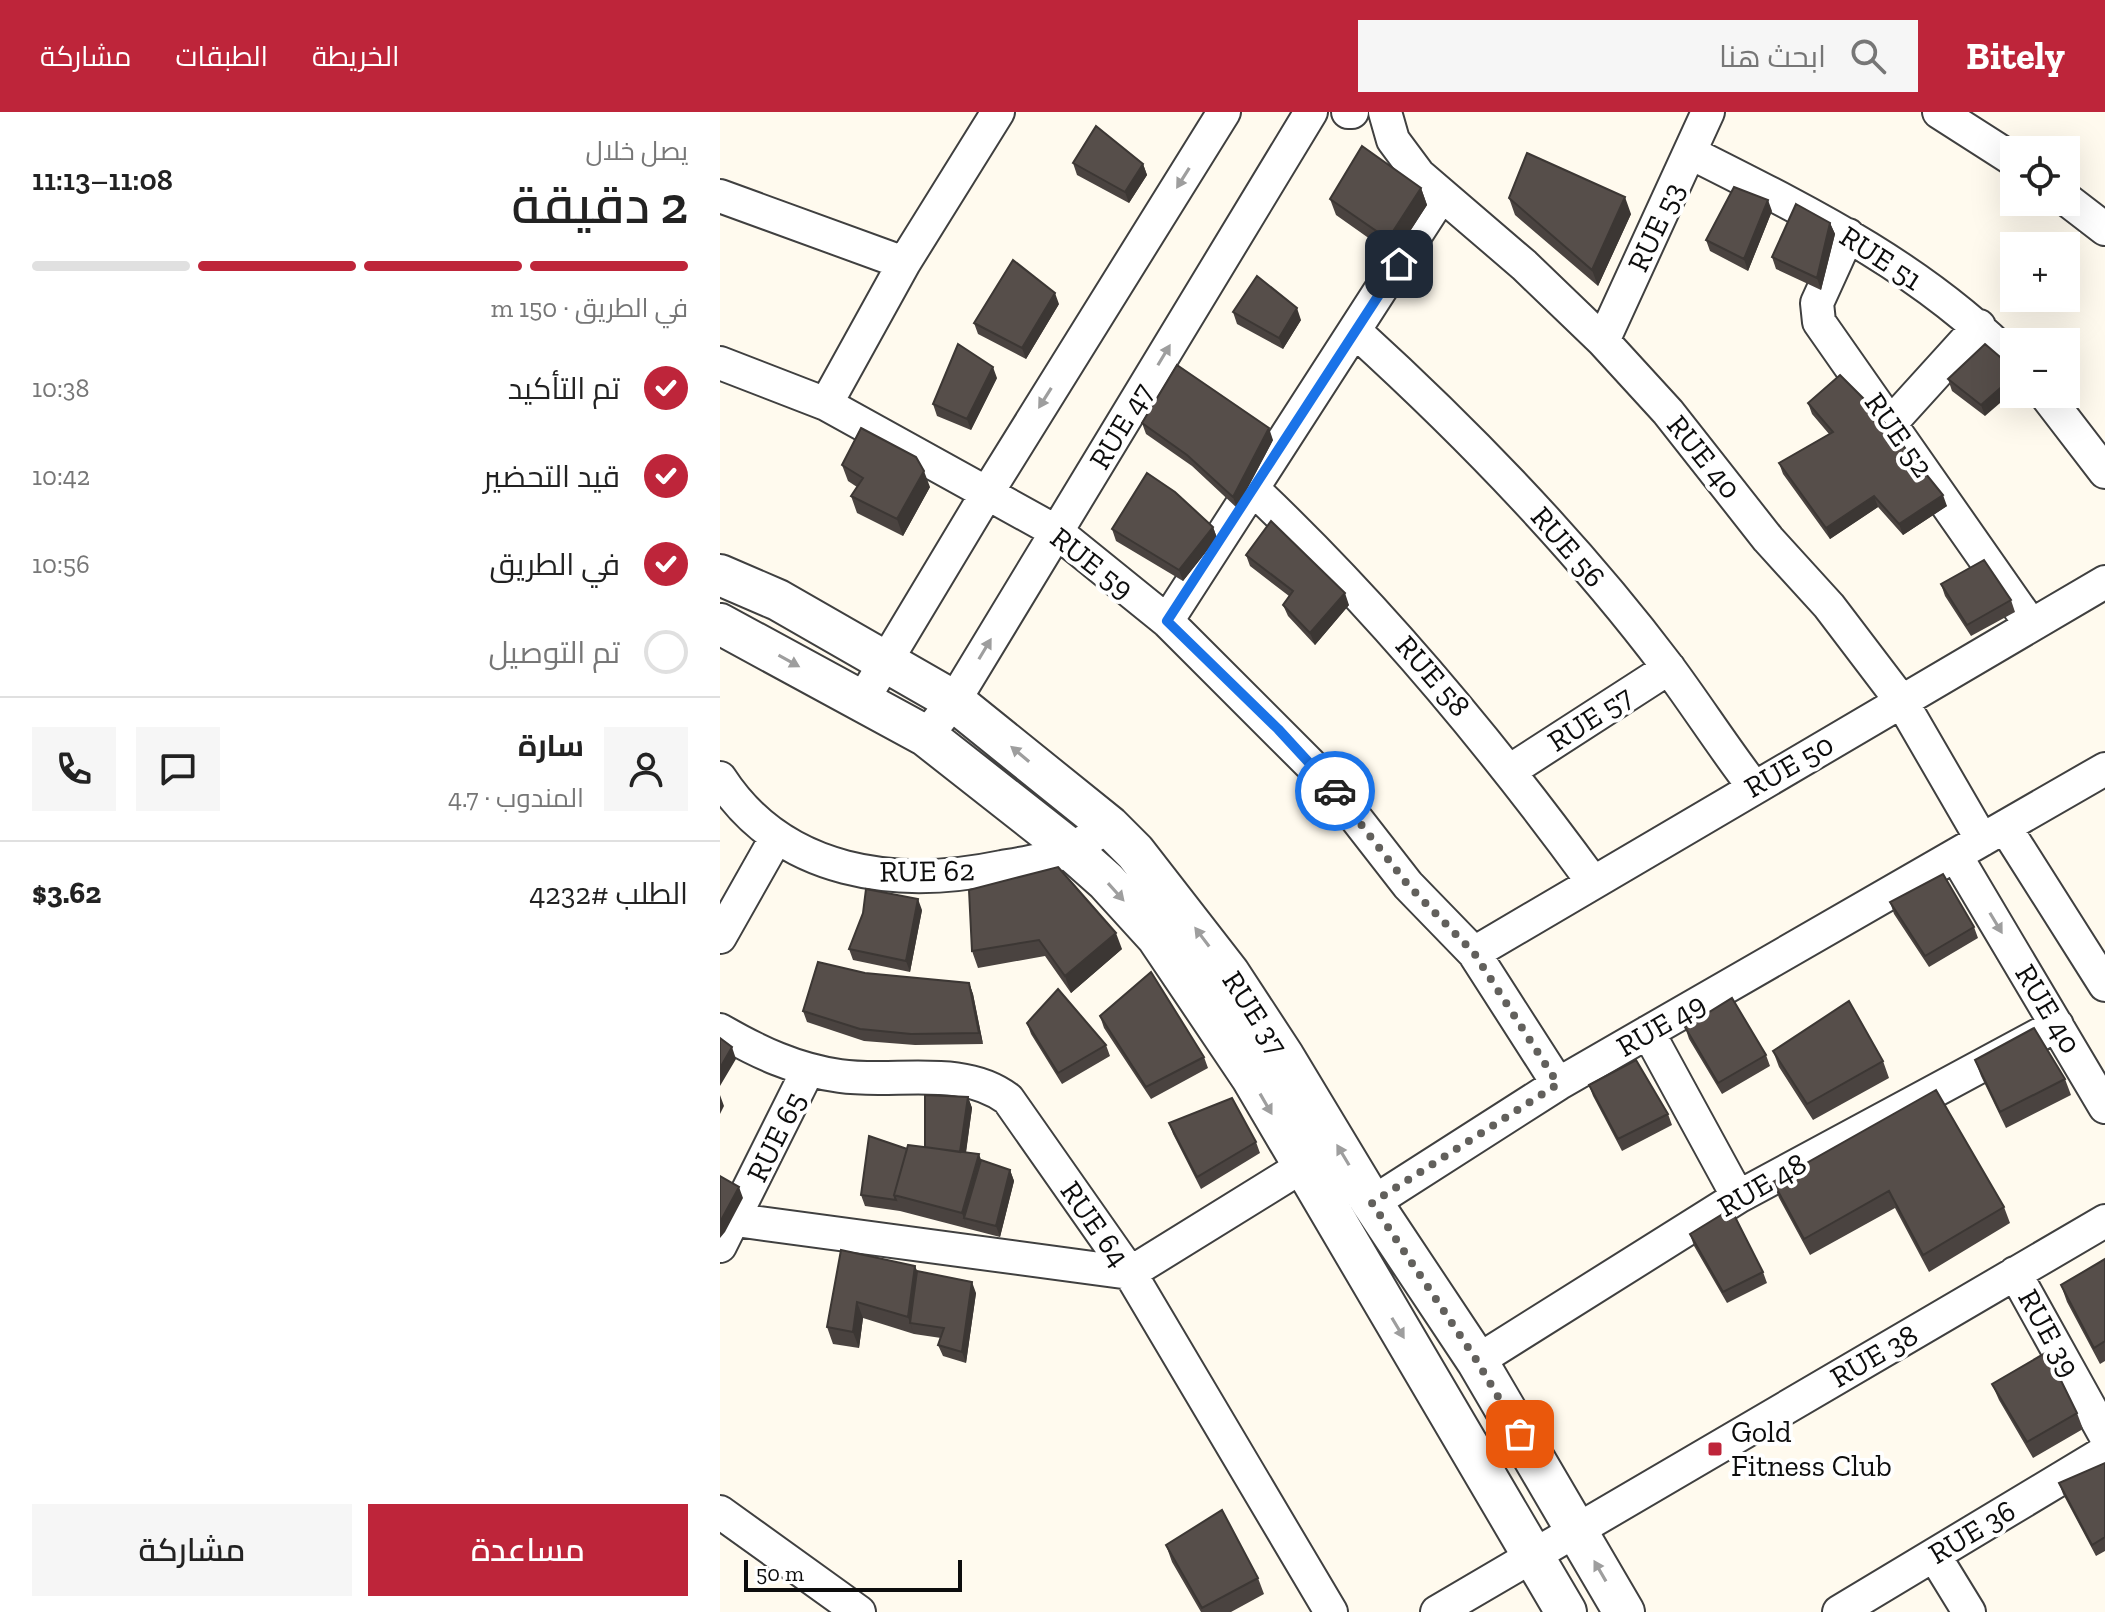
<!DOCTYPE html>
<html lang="ar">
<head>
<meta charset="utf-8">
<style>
	:root { --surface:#fff; --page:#f6f6f6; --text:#222; --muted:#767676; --line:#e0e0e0; --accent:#be253a }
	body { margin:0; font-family:"Zilla Slab",Cairo,serif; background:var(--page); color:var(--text); direction:rtl; height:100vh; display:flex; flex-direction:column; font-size:30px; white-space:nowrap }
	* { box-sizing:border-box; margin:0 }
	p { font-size:26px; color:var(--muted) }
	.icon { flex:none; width:44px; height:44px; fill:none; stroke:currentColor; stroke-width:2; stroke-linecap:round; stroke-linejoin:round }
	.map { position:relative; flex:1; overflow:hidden; direction:ltr }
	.side { display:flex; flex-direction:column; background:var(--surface); width:720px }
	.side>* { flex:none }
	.controls { position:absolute; left:1280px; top:24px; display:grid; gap:16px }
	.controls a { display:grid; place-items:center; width:80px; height:80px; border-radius:0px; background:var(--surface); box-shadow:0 8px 32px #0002; font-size:40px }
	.scale { position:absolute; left:24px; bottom:20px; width:218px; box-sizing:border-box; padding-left:8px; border:4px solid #0d0d0d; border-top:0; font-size:22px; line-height:28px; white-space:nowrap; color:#0d0d0d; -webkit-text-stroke:6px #fff; paint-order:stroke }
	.pin { position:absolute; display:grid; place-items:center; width:68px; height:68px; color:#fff; margin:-34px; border-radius:16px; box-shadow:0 4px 12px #0006 }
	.courier { position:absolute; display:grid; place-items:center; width:80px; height:80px; margin:-40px; border:6px solid #1a73e8; border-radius:50%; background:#fff; color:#222; box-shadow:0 2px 10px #0007 }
	.overview em { font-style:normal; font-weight:600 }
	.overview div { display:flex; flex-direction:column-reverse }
	.overview { display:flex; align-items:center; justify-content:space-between; height:136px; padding:0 32px }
	h1 { font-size:52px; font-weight:600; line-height:60px }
	.bar { display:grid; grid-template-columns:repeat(4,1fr); gap:12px 8px; align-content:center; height:96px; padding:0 32px }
	.bar i { height:10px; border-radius:6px; background:var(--line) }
	.bar .on { background:var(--accent) }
	.bar p { grid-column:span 4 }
	.line { display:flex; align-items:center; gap:20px; padding:0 32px; border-top:2px solid var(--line) }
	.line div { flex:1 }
	.round { display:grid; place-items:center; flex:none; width:84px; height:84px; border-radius:0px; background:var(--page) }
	ol { padding:0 32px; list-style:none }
	li { display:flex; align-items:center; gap:24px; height:88px }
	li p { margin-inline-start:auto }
	li .icon { padding:8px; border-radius:50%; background:var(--accent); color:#fff; stroke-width:4 }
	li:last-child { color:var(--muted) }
	li i { width:44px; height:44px; border:4px solid var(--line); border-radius:50% }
	.action { display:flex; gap:16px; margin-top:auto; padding:16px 32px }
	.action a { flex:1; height:92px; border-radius:0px; background:var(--accent); color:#fff; font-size:32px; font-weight:600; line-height:92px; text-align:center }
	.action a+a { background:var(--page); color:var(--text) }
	header { display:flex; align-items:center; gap:48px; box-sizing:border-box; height:112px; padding:0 40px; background:var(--accent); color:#fff }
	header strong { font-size:38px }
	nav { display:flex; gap:44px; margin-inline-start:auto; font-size:28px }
	.search { width:560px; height:72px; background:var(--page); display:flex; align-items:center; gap:20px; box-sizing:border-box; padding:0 28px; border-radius:0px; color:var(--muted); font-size:30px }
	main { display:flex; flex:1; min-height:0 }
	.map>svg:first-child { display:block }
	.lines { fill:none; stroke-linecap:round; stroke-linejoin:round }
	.minor-casing { stroke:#404040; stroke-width:36 }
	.tertiary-casing { stroke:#404040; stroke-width:44 }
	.minor { stroke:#fff; stroke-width:32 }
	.tertiary { stroke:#fff; stroke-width:40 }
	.wall { fill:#4a4340 }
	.shaded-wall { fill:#3c3734 }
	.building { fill:#564e4a; stroke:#3c3734; stroke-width:2 }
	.oneway { fill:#9e9e9e }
	.done { stroke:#62605c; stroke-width:8; stroke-dasharray:0 14.4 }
	.route { stroke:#1a73e8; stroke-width:10 }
	.poi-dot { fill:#be253a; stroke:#fff; stroke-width:3 }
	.labels { text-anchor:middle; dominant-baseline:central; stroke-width:8; stroke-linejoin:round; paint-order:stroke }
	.street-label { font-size:30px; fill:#0d0d0d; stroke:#fff }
	.poi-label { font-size:30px; fill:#0d0d0d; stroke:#fff; text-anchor:start }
</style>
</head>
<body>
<header>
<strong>Bitely</strong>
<div class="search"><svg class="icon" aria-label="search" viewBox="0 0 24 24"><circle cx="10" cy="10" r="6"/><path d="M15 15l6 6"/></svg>ابحث هنا</div>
<nav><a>الخريطة</a><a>الطبقات</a><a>مشاركة</a></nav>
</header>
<main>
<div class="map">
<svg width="1385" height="1500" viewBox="0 0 1385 1500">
	<rect width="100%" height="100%" fill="#fffaee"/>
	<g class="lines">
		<defs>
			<path id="minor" d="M628 0H632
				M665 0 673 28 699 63 804 153 883 229 948 300 1048 427 1109 494 1182 590 1262 728
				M1219 0 1294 48
				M971 41C1086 99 1203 156 1294 250
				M0 84 184 151
				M1346 87 1385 117
				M1128 123 1097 191 1099 210 1311 513
				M636 220C748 322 856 433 948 555 977 594 1003 635 1033 674
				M883 229 988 0
				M0 251 106 292 337 420 447 509 607 669 688 773 754 841 838 972
				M1325 282 1385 360
				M106 292 184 151 278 0
				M1171 311 1259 214
				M533 377C660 497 769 628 872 769
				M447 509 721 84
				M142 589 267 381 504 0
				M206 624 234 589 591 0
				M791 658 949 556
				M0 666C63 763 177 777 282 755 305 751 332 747 353 736 365 730 377 721 389 714
				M1285 715 1385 873
				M1236 744 1385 995
				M0 825 56 726
				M754 841 1385 470
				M0 918C38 940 76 958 120 964 174 972 242 952 288 987L410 1161 611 1500
				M928 920 1018 1085
				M652 1091 838 972 1385 657
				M16 1108 410 1161 583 1054
				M0 1134 88 958
				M1295 1161 1385 1323
				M757 1249 1018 1085 1337 913
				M0 1400 139 1500
				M1214 1443 1249 1500
				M717 1500 1385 1109
				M1119 1500 1385 1340"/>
			<path id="tertiary" d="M0 463 58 488 234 589 389 714 415 740 509 861 564 945 652 1091 757 1249 904 1500
				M0 512 206 624 351 738 386 769 437 825 532 966 846 1500"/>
		</defs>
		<use href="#minor" class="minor-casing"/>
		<use href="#tertiary" class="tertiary-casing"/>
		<use href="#minor" class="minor"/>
		<use href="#tertiary" class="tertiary"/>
	</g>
	<path class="wall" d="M353 51 423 52 427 63 409 91 357 63Z
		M701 76 707 93 674 144 616 103 610 87Z
		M789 86 911 102 878 174 795 103Z
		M1052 99 1028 159 990 139 986 128Z
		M1110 111 1115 122 1101 178 1056 157 1052 145Z
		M339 192 306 247 258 222 254 211Z
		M513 200 581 208 563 237 517 212Z
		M1265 232V304L1232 279 1228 267Z
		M277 266 251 318 217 304 213 292Z
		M1088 291 1227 394 1183 423 1158 395 1110 427 1063 362 1059 351 1109 322 1092 302Z
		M422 311 553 328 517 396 472 354 426 322Z
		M122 353 210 375 183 424 137 401 131 384 137 375 128 369Z
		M493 415 497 426 463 469 396 429 392 417Z
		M526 443 629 493 595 533 568 504 563 493 569 484 530 454Z
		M1221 472 1291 488 1295 500 1251 524 1225 484Z
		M249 778 402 837 351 881 325 844 258 856 252 839Z
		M1170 790 1254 815 1258 826 1209 855 1174 802Z
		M202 798 190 860 133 848 129 837Z
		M145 861 249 871 253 882 263 932 195 933 144 929 87 910 83 899Z
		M380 904 484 945 488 956 431 987 384 916Z
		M307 911 386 933 390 944 342 972 311 922Z
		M965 915 1046 943 1050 954 1002 982 969 927Z
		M1053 939 1163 949 1169 966 1093 1008 1059 955Z
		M1255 948 1345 967 1351 983 1286 1016 1261 964Z
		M869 973 948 1002 952 1013 902 1039 873 984Z
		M1216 978 1284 1095 1290 1111 1209 1160 1175 1096 1090 1143 1059 1086 1053 1070Z
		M248 985 252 996 246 1041 261 1048 290 1058 294 1069 280 1125 180 1099 145 1094 141 1083 187 1037 205 1035Z
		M449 1011 536 1030 540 1041 481 1077 453 1022Z
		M970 1122 1043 1160 1047 1171 1007 1191 974 1134Z
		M121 1138 197 1159 256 1181 246 1251 223 1244 218 1233 221 1226 194 1222 143 1206 139 1236 113 1232 107 1215Z
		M1385 1147V1249L1380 1252 1347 1190 1341 1173Z
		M1272 1272 1357 1301 1363 1317 1313 1346 1279 1288Z
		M1385 1351V1439L1376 1444 1343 1382 1339 1371Z
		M446 1433 538 1466 544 1482 511 1500H481L452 1450Z"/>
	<path class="shaded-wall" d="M423 52 427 63 409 91 405 80Z
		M701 76 707 93 674 144 668 127Z
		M905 85 911 102 878 174 872 158Z
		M1048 88 1052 99 1028 159 1024 147Z
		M1110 111 1115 122 1101 178 1097 166Z
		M335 181 339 192 306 247 302 236Z
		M577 196 581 208 563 237 559 226Z
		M273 255 277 266 251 318 247 307Z
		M1294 264V279L1265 304 1261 293Z
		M549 316 553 328 517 396 513 385Z
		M204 359 210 375 183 424 177 407Z
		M1223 383 1227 394 1183 423 1179 412Z
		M1154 384 1158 395 1110 427 1106 416Z
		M493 415 497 426 463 469 459 458Z
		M625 481 629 493 595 533 590 521Z
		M198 787 202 798 190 860 186 849Z
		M396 821 402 837 351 881 345 864Z
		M249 871 253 882 263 932 259 921Z
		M12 935 16 947 0 974V956Z
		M0 983 4 994 0 1002Z
		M248 985 252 996 244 1053 240 1042Z
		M259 1042 265 1059 244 1106 248 1118 242 1101Z
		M290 1058 294 1069 280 1125 276 1114Z
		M19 1075 23 1086 5 1120 0 1126V1110Z
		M195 1154 202 1170 190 1211 194 1222 188 1205Z
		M252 1170 256 1181 246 1251 242 1240Z
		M137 1190 143 1206 139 1236 133 1220Z"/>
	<path class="building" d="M376 14 423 52 405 80 353 51Z
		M642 34 701 76 668 127 610 87Z
		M807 41 905 85 872 158 789 86Z
		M1014 75 1048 88 1024 147 986 128Z
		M1076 92 1110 111 1097 166 1052 145Z
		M293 148 335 181 302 236 254 211Z
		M537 164 577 196 559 226 513 200Z
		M238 232 273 255 247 307 213 292Z
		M1265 232 1294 257V264L1261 293 1228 267Z
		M457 253 549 316 513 385 467 343 422 311Z
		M1120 263 1151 294 1223 383 1179 412 1154 384 1106 416 1059 351 1113 320 1088 291Z
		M141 316 196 345 204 359 177 407 131 384 143 366 122 353Z
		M427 361 455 380 493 415 459 458 392 417Z
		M551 409 625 481 590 521 563 493 573 479 526 443Z
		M1264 448 1291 488 1247 513 1221 472Z
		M338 755 396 821 345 864 319 828 252 839 249 778Z
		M1223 762 1254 815 1205 844 1170 790Z
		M146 777 198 787 186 849 129 837 143 801Z
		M98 850 145 861 249 871 259 921 191 922 140 917 83 899Z
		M431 860 484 945 426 975 380 904Z
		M338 877 386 933 338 961 307 911Z
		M1012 886 1046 943 998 971 965 915Z
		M1129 889 1163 949 1087 992 1053 939Z
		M1314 916 1345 967 1280 1000 1255 948Z
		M0 926 12 935 0 956Z
		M916 948 948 1002 898 1027 869 973Z
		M1216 978 1284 1095 1203 1143 1169 1079 1084 1127 1053 1070Z
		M205 983 248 985 240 1040 205 1035Z
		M512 986 536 1030 477 1065 449 1011Z
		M149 1024 187 1037 174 1083 176 1088 141 1083Z
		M188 1033 259 1042 242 1101 174 1083Z
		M261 1048 290 1058 276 1114 244 1106Z
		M0 1064 19 1075 0 1110Z
		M1011 1097 1043 1160 1003 1180 970 1122Z
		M121 1138 195 1154 188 1205 137 1190 133 1220 107 1215Z
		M1385 1147V1229L1374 1236 1341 1173Z
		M197 1159 252 1170 242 1240 218 1233 224 1216 190 1211Z
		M1327 1240 1357 1301 1307 1330 1272 1272Z
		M1385 1351V1425L1372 1433 1339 1371Z
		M502 1398 538 1466 482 1496 446 1433Z"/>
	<defs><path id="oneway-solid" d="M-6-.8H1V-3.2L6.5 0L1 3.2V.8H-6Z" transform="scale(2)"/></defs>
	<g class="oneway">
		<use href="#oneway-solid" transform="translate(463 66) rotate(122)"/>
		<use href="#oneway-solid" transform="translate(444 243) rotate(-59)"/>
		<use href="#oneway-solid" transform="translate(325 286) rotate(122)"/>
		<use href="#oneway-solid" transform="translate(265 537) rotate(-59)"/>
		<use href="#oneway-solid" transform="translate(69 549) rotate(29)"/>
		<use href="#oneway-solid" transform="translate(300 642) rotate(-140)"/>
		<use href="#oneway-solid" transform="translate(396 780) rotate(48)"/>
		<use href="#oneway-solid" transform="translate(1276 811) rotate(59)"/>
		<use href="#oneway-solid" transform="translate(482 825) rotate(-127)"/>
		<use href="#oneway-solid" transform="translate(546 992) rotate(60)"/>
		<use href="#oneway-solid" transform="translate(623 1043) rotate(-121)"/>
		<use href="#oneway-solid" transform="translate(678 1216) rotate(59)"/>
		<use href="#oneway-solid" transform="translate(880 1459) rotate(-120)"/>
	</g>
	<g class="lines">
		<path class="done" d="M615 679 688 773 754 841 838 972 652 1091 757 1249 800 1322"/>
		<path class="route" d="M615 679 558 617 447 509 679 152"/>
	</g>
	<rect class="poi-dot" x="987" y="1329" width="16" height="16" rx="4"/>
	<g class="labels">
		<g class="street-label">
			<text transform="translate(936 115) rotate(-65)">RUE 53</text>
			<text transform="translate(1161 146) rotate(33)">RUE 51</text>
			<text transform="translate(401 314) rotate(-59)">RUE 47</text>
			<text transform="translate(1179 323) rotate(55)">RUE 52</text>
			<text transform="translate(984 345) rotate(51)">RUE 40</text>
			<text transform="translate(848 435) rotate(49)">RUE 56</text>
			<text transform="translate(372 451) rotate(38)">RUE 59</text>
			<text transform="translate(713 564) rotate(49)">RUE 58</text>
			<text transform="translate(870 607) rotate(-33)">RUE 57</text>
			<text transform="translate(1069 654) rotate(-30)">RUE 50</text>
			<text transform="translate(207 759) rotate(-1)">RUE 62</text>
			<text transform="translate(1328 897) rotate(59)">RUE 40</text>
			<text transform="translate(535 901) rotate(57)">RUE 37</text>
			<text transform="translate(941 913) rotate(-30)">RUE 49</text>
			<text transform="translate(56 1025) rotate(-64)">RUE 65</text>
			<text transform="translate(1042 1073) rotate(-30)">RUE 48</text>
			<text transform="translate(375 1112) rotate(55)">RUE 64</text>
			<text transform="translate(1329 1221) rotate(61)">RUE 39</text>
			<text transform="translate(1154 1244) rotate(-30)">RUE 38</text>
			<text transform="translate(1252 1420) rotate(-31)">RUE 36</text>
		</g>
		<g class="poi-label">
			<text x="1011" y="1320">Gold<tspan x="1011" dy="34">Fitness Club</tspan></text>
		</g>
	</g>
</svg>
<div class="controls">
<a><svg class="icon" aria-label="locate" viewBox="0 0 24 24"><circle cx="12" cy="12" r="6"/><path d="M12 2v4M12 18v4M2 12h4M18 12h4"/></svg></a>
<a>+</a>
<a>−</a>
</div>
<div class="scale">50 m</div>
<div class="pin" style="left:800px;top:1322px;background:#ea580c"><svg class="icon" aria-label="bag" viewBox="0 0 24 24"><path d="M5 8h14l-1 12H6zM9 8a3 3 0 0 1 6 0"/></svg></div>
<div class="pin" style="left:679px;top:152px;background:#1f2937"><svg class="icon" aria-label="home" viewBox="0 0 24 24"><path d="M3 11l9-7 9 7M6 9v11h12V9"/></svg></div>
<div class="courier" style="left:615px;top:679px"><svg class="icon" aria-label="car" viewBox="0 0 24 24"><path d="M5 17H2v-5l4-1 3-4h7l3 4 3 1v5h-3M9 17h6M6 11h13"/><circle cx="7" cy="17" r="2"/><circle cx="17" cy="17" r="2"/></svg></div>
</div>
<section class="side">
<div class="overview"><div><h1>2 دقيقة</h1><p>يصل خلال</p></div><em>11:08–11:13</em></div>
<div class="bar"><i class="on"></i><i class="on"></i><i class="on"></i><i></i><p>في الطريق · 150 m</p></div>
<ol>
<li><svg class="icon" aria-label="check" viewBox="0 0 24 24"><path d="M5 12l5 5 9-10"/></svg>تم التأكيد<p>10:38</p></li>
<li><svg class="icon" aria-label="check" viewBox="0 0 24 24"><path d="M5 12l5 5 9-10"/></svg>قيد التحضير<p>10:42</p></li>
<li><svg class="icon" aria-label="check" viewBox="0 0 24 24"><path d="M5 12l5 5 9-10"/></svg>في الطريق<p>10:56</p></li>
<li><i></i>تم التوصيل</li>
</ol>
<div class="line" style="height:144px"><a class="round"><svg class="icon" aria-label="person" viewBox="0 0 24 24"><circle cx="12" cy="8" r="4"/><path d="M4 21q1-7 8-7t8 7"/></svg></a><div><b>سارة</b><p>المندوب · 4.7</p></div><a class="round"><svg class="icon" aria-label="chat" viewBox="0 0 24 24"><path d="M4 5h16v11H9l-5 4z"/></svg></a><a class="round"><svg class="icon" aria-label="phone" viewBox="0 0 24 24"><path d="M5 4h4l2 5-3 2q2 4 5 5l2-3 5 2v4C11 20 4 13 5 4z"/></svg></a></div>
<div class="line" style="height:104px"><div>الطلب #4232</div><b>$3.62</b></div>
<div class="action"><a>مساعدة</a><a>مشاركة</a></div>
</section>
</main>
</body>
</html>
